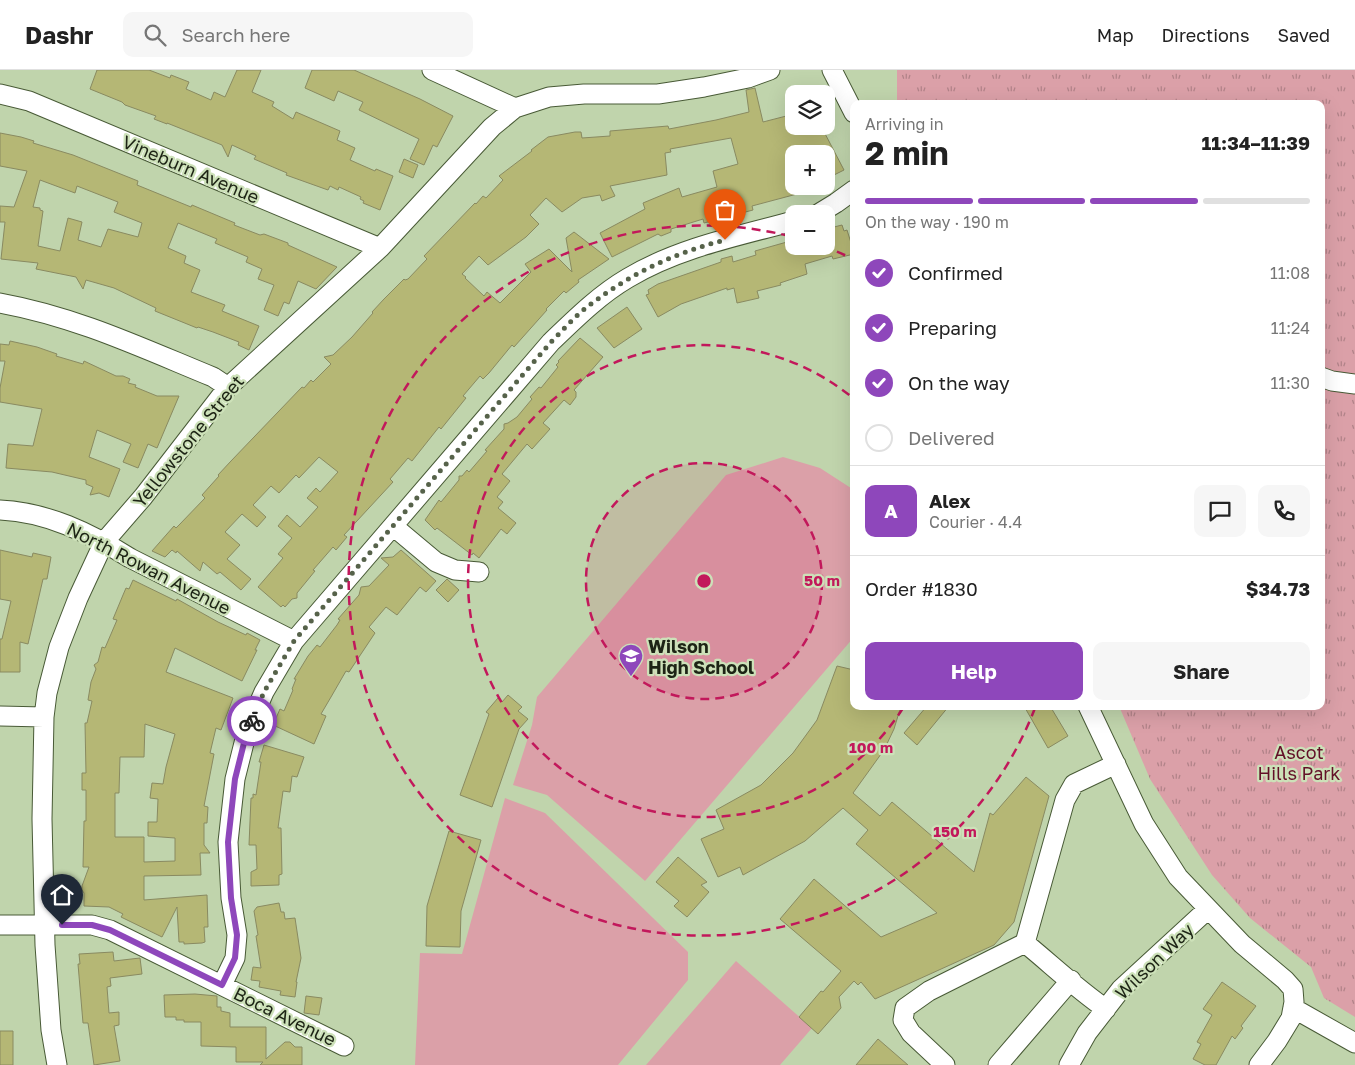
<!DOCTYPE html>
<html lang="en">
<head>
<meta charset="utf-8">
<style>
	:root { --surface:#fff; --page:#f6f6f6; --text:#222; --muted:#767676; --line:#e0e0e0; --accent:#8e47bb }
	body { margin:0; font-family:"Golos Text",sans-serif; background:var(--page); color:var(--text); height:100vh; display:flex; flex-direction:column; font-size:19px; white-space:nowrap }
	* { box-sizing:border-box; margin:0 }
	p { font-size:16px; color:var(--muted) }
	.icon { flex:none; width:28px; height:28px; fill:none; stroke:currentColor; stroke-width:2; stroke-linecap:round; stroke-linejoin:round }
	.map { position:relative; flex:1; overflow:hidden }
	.side { position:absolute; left:850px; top:30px; width:475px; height:610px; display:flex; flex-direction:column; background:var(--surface); border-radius:10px; box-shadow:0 5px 20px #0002 }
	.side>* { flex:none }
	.buttons { position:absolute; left:785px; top:15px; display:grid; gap:10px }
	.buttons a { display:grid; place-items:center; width:50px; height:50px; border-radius:10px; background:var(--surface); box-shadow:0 5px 20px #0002; font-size:25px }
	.pin { position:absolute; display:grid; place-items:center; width:42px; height:42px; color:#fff; margin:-51px -21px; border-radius:50% 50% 50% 0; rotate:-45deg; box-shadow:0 0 5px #0007 }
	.pin .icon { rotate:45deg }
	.courier { position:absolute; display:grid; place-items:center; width:50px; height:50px; margin:-25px; border:4px solid #8e47bb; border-radius:50%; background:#fff; color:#222; box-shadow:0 1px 6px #0007 }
	.overview em { font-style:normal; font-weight:700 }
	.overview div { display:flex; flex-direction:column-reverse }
	.overview { display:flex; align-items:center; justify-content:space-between; height:85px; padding:0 15px }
	h1 { font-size:32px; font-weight:700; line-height:38px }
	.bar { display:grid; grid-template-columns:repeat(4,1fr); gap:8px 5px; align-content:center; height:60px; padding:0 15px }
	.bar i { height:6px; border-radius:4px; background:var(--line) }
	.bar .current { background:var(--accent) }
	.bar p { grid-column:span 4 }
	.line { display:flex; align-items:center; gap:12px; padding:0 15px; border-top:1px solid var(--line) }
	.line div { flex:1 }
	.round { display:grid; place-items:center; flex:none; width:52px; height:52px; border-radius:10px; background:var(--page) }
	ol { padding:0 15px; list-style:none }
	li { display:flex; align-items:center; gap:15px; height:55px }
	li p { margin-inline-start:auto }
	li .icon { padding:5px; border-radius:50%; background:var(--accent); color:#fff; stroke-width:4 }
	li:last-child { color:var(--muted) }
	li i { width:28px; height:28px; border:2px solid var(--line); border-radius:50% }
	.button { display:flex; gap:10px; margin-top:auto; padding:10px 15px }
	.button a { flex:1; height:58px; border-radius:10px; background:var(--accent); color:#fff; font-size:20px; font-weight:700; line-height:58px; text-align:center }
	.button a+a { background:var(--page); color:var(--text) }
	header { display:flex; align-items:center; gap:30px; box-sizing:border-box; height:70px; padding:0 25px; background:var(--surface); border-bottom:1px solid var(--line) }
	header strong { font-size:24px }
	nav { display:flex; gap:28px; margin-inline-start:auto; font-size:18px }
	.search { width:350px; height:45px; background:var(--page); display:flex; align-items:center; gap:12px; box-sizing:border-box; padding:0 18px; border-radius:10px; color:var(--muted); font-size:19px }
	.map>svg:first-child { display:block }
	.grass { fill:url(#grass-tufts) }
	.garden { fill:#dba0a8 }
	.building { fill:#b5b775; stroke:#898a61; fill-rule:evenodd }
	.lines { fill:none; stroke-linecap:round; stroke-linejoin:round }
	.minor-casing { stroke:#485a36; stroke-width:21 }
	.minor { stroke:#fff; stroke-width:19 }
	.done { stroke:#56624a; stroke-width:5; stroke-dasharray:0 9 }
	.route { stroke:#8e47bb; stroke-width:6 }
	.ring { fill:none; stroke:#c2185b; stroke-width:2.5; stroke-dasharray:9 6 }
	.labels { text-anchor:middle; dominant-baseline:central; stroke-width:4.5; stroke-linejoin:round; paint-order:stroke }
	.street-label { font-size:18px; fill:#1d2415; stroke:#cde1b9 }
	.poi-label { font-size:18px; font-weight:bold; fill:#1d2415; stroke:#cde1b9; text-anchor:start }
	.park-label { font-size:18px; fill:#631028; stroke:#cde1b9 }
	.centre { fill:#c2185b; stroke:#cde1b9; stroke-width:2.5 }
	.ring-label { font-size:15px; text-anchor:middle; font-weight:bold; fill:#c2185b; stroke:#cde1b9; stroke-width:4.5; stroke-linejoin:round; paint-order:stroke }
</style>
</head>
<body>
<header>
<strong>Dashr</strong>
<div class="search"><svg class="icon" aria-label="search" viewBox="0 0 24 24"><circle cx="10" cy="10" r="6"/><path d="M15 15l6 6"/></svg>Search here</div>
<nav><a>Map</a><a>Directions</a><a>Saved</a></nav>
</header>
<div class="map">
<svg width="1355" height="995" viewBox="0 0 1355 995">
	<defs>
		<pattern id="grass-tufts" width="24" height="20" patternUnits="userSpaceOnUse" patternTransform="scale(1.25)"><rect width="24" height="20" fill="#dba0a8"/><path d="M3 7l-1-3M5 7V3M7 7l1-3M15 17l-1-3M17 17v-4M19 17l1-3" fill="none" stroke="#b18288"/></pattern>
	</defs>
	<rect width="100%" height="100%" fill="#c0d4ac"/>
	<path class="grass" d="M897 0H1355V947L1324 928 1311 897 1250 848 1212 805 1150 709 1119 636H1321V34H897Z"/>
	<path class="garden" d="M783 387 820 398 854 420V567L645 811 547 725 513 715 532 655 537 627 726 405Z
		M505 728 545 743 688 882V910L618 995H415L420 883 462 884Z
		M736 891 812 958 780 995H646Z"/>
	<path class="building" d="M97 0H149L170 8 171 5 189 12 186 19 211 30 214 22 225 27 237 0H261L252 22 274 32 272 36 293 49 296 42 340 61 337 70 355 78 350 90 375 101 376 99 393 106 380 140 363 133 364 131 360 129 361 127 339 117 338 120 330 116 328 120 286 105 287 103 254 89 256 86 232 75 228 87 222 75 167 53V54L154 49 156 46 125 35 122 32 90 19Z
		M312 0H354L420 29 453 46 437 77 433 75 424 95 410 89 419 69 359 40 363 32 338 21 334 31 305 18Z
		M755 18 763 52 794 44V56H821L844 100 826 109V84H789L794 104V116L797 124 752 136 753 140 704 153 703 149 671 159V162L661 166 658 164 612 187 600 163 645 139 643 133 679 118 682 127 717 117 713 101 738 94 731 68 670 79 671 82 665 83 667 105 610 116 615 126 602 131 600 125 582 128 562 142 546 128 530 145 539 154 526 167 488 195 479 186 462 204 466 207 465 208 484 226 487 222 500 233 531 202 525 194 549 179 572 202 566 168 574 162 609 189 578 210 579 212 566 223 564 221 546 239 547 240 514 277 512 275 489 303 483 309 480 306 463 326 466 328 441 359 439 357 412 391 408 388 390 409 393 412 344 465 347 467 336 480 333 477 313 500 315 501 297 523V528L292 529 285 537 283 535 281 537 258 517 283 488 278 484 292 468 278 456 287 445 300 457 318 437 307 428 316 418 320 422 338 402 319 387 299 408 296 405 279 423 271 416 253 435 266 447 257 457 242 444 225 462 240 475 227 489 251 509 241 520 220 502 217 504 203 492 200 501 177 481 176 483 172 480 165 487 152 481 174 456 176 458 180 454 205 428 202 425 219 406 218 405 231 391 302 317 304 318 311 310 313 312 331 294 324 287 333 285 352 267 373 243 372 242 384 229 404 209 405 210 408 209 427 189 424 186 475 133 476 134 483 126 486 128 503 110 499 106 532 81 531 80 548 67 575 62H581L582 68 610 66V61L668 56 669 59 716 50 749 42 746 20Z
		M0 63 21 67 34 71 33 73 73 85 138 111 137 115 191 137 192 135 235 153 234 155 260 165 264 164 288 173V175L337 197 316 219 298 211 289 234 284 232 278 246 264 240 274 215 258 209 262 199 246 192 248 187 215 173 217 169 178 153 168 178 186 186 184 193 200 200 191 222 225 235 222 241 259 256 249 280 238 275 239 272 213 262 198 257 197 258 155 241 156 238 114 218 86 210 83 219 76 207 36 199 38 193 1 189 5 152H0V136L14 137 27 101 0 96ZM40 110 75 123 77 116 118 132 114 142 142 153 138 167 108 159 101 177 78 170 82 152 68 148 60 181 38 176 43 141 40 140V138L33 137Z
		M404 89 418 95 413 108 399 102Z
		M842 155 844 161 847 160 852 176H854V184L833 189 832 186 805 194 807 204 780 213 781 215 757 221 759 228 737 233 734 218 727 220V218L681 234 658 247 646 225 649 224 648 220 658 214 721 192V189L732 186 733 192 756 185 755 181 794 170V176H826V159Z
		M627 237 642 259 614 278 597 258Z
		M580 268 603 287 574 320 576 322V327L570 335 564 330 543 353 550 359 532 379 527 374 502 404 510 411 497 427 503 432 498 438 516 453 507 464 501 459 479 488 473 483 472 485 437 458 435 460 425 450 439 430 441 432 459 410V406H462L467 400 469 402 487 381 485 380 504 359V354L508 353 517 347 532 329 530 327 539 317 541 318 558 297 556 295 559 292 558 291Z
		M10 271 37 277 57 284 56 286 83 294 84 291 116 306H123L130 309 128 313 136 315 135 317 157 326H179L157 378 148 374 138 398 123 392 131 374 97 360 89 387 120 399 109 427 99 423 90 425 93 417 86 414V410L52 402 6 398 8 374 33 376 42 339 0 332V318L5 291H0V274L9 275Z
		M0 480 32 487 33 483 51 487 47 509H43L28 574 20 572V602H0V569H2L11 531 0 529Z
		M401 480 436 511 426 522 420 517 397 545 386 537 369 557 375 563 349 602 346 601 331 627 321 644 326 646 314 674 273 655 280 639 284 641 293 620 292 619 296 609H294L308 586 317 575 320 577 337 555 340 550 338 549 359 525 361 517 369 516 389 495 381 488 393 487Z
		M447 509 459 520 448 532 436 520Z
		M133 510 176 531 177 529 218 552 246 565 247 563 260 570 255 580H257L242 611 175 578 166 602 233 628 221 660 216 658 210 683 214 684 204 736 208 737 207 753H204V775L210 783H200L201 805 144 806V830L207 825 208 857H204L205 872 202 873 184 874V872H179L177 837 162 867 121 847 123 844 109 837 84 836V823L82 820V816L89 797H83L84 751H86V720H82V703H86L85 653H87L92 631 88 630 91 612 96 599 94 595 98 592 102 577 105 578 117 550 113 549 123 525 126 518 129 519ZM145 654 175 664 166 697 163 714 152 713 150 728 158 729 157 752H148V766L175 768V791L144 792V767H115V723H119L120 687H144Z
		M837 596 854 600V636H901L894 659 884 680 853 723 880 746 892 732 974 802 990 743 993 745 1026 707 1049 726 1014 852 994 875 875 929 861 912 858 915 854 911 839 927 841 938 818 964 799 947 821 921 823 922 841 901 780 849 814 809 881 867 937 843 856 774 868 760 843 738 805 771 743 805 740 797 718 807 701 769 724 759 716 740 761 715 793 683 817 650Z
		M508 625 522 637 518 641 528 649 519 659 492 737 460 725 489 644 486 642 498 628 502 632Z
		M927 636H949L917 675 904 663Z
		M1024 636H1050L1068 666 1048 678Z
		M264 675 304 687 297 707 292 706 290 722 283 721 278 758H281L282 804 279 805V815L251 816V802L257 799 256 775H249L251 728H253V724L256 725 261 692H259Z
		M449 761 481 770 461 841 460 877 426 876 427 836Z
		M678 787 707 812 701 815 709 822 687 847 674 836 679 831 656 812Z
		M279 833 281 842H284L285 849 295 848 301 888 296 912H297L295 927 280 925 281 921 259 917 260 911 251 910 253 897 261 898 256 866 258 865 254 841 257 837Z
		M113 882 114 891 140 888 142 904 110 908 111 916 107 917 109 943 119 942V955L114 956 120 991 94 995 88 953H83L78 894H80L79 884Z
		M1222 912 1256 936 1241 956 1243 958 1235 969 1232 966 1216 995H1205L1193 989 1201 974 1197 972 1212 945 1203 939Z
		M195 924 217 926V937H221V941L230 943V957H266V989L285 972H290L295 977H302V995H260L263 992H236V977L201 976V952H184V950H176V947H165L164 925Z
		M306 926 322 928 319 945 304 943Z
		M0 961H13V995H0Z
		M878 969 908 995H856Z"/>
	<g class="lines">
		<defs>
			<path id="minor" d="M432 0 515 38
				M832 0 854 43
				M0 24 29 31 380 178
				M818 144 836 133 854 120
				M0 233C77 247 142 278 213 307L228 317
				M1321 307 1332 311 1355 314
				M0 440C47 442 90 463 130 488L294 571
				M393 456 436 492 455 500 479 502
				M1088 636 1144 754 1178 807 1242 874 1285 910 1293 919 1294 932 1291 948 1277 971 1259 995
				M0 646 44 647
				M0 855H92L110 860 344 976
				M1025 873C1052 895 1077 919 1106 939
				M222 915 235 888 237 865 231 828 228 772 235 709 247 661 264 622 294 571 551 272C575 249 599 225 628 208 678 178 738 166 794 151
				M1293 938 1355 973
				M57 995 51 960 45 875 42 749 44 647 47 623 59 577 78 528 104 472 143 427 228 317 380 178 492 57 515 38 549 27 584 24H658L704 17 748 8 770 0
				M945 995 911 963 903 950 905 938 929 921 1025 873 1065 730 1074 714 1116 694
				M998 995 1071 910
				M1069 995 1087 963 1121 919 1208 839"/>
		</defs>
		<use href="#minor" class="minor-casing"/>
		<use href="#minor" class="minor"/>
	</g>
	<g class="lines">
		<path class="done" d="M252 651 264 622 294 571 551 272C564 259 576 245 591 234 632 203 674 183 725 170"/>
		<path class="route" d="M62 855H92L110 860 222 915 235 888 237 865 231 828 228 772 235 709 247 661 252 651"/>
	</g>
	<circle cx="704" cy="511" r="118" fill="#c2185b" fill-opacity=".12"/>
	<g class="ring">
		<circle cx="704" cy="511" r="118"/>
		<path d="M903 638A236 236 0 1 1 853 328"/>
		<path d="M1035 638A355 355 0 1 1 793 167M823 176A355 355 0 0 1 851 188"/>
	</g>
	<defs>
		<symbol id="school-pin" viewBox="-11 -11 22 30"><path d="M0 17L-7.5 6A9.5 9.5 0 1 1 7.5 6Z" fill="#8e47bb" stroke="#cde1b9"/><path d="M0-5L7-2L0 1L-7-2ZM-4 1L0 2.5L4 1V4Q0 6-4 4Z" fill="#fff"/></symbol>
	</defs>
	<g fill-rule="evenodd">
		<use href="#school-pin" x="617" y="572" width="28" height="38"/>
	</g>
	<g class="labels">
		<g class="street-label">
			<text transform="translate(191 99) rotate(23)">Vineburn Avenue</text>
			<text transform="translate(188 371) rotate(-51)">Yellowstone Street</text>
			<text transform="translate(149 498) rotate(27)">North Rowan Avenue</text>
			<text transform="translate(1154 891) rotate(-44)">Wilson Way</text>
			<text transform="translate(285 946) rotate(26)">Boca Avenue</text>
		</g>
		<g class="poi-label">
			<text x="648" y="576">Wilson<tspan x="648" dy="21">High School</tspan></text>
		</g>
		<g class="park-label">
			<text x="1299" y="682">Ascot<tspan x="1299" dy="21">Hills Park</tspan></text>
		</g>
	</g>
	<circle cx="704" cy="511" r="8" class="centre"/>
	<g class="ring-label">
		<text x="822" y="516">50 m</text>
		<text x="871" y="683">100 m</text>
		<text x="955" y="767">150 m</text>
	</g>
</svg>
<div class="buttons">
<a><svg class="icon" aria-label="layers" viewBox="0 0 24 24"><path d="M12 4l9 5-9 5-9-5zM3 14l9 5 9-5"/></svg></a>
<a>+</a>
<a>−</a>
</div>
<div class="pin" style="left:725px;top:170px;background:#ea580c"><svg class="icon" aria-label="bag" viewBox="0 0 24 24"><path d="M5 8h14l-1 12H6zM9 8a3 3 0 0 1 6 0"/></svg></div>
<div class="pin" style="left:62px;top:855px;background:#1f2937"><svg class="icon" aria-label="home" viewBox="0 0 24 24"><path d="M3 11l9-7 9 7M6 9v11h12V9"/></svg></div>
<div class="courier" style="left:252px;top:651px"><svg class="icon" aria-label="bike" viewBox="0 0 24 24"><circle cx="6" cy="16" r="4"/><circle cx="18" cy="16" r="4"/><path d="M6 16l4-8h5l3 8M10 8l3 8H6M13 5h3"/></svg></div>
<section class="side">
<div class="overview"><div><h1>2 min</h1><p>Arriving in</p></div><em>11:34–11:39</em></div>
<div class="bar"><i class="current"></i><i class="current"></i><i class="current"></i><i></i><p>On the way · 190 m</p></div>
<ol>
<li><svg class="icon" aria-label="check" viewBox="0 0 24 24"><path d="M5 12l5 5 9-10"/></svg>Confirmed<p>11:08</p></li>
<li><svg class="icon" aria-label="check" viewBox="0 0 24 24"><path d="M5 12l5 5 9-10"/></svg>Preparing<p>11:24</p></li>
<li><svg class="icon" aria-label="check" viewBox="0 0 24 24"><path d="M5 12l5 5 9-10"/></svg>On the way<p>11:30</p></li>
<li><i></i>Delivered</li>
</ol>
<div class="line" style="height:90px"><b class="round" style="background:var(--accent);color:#fff">A</b><div><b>Alex</b><p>Courier · 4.4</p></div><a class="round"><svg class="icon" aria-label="chat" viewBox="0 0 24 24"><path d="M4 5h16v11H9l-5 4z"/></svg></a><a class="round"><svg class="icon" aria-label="phone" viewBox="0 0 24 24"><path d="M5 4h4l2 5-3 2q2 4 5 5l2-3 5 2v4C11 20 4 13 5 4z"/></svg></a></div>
<div class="line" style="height:65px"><div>Order #1830</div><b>$34.73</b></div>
<div class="button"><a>Help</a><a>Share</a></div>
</section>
</div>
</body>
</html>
